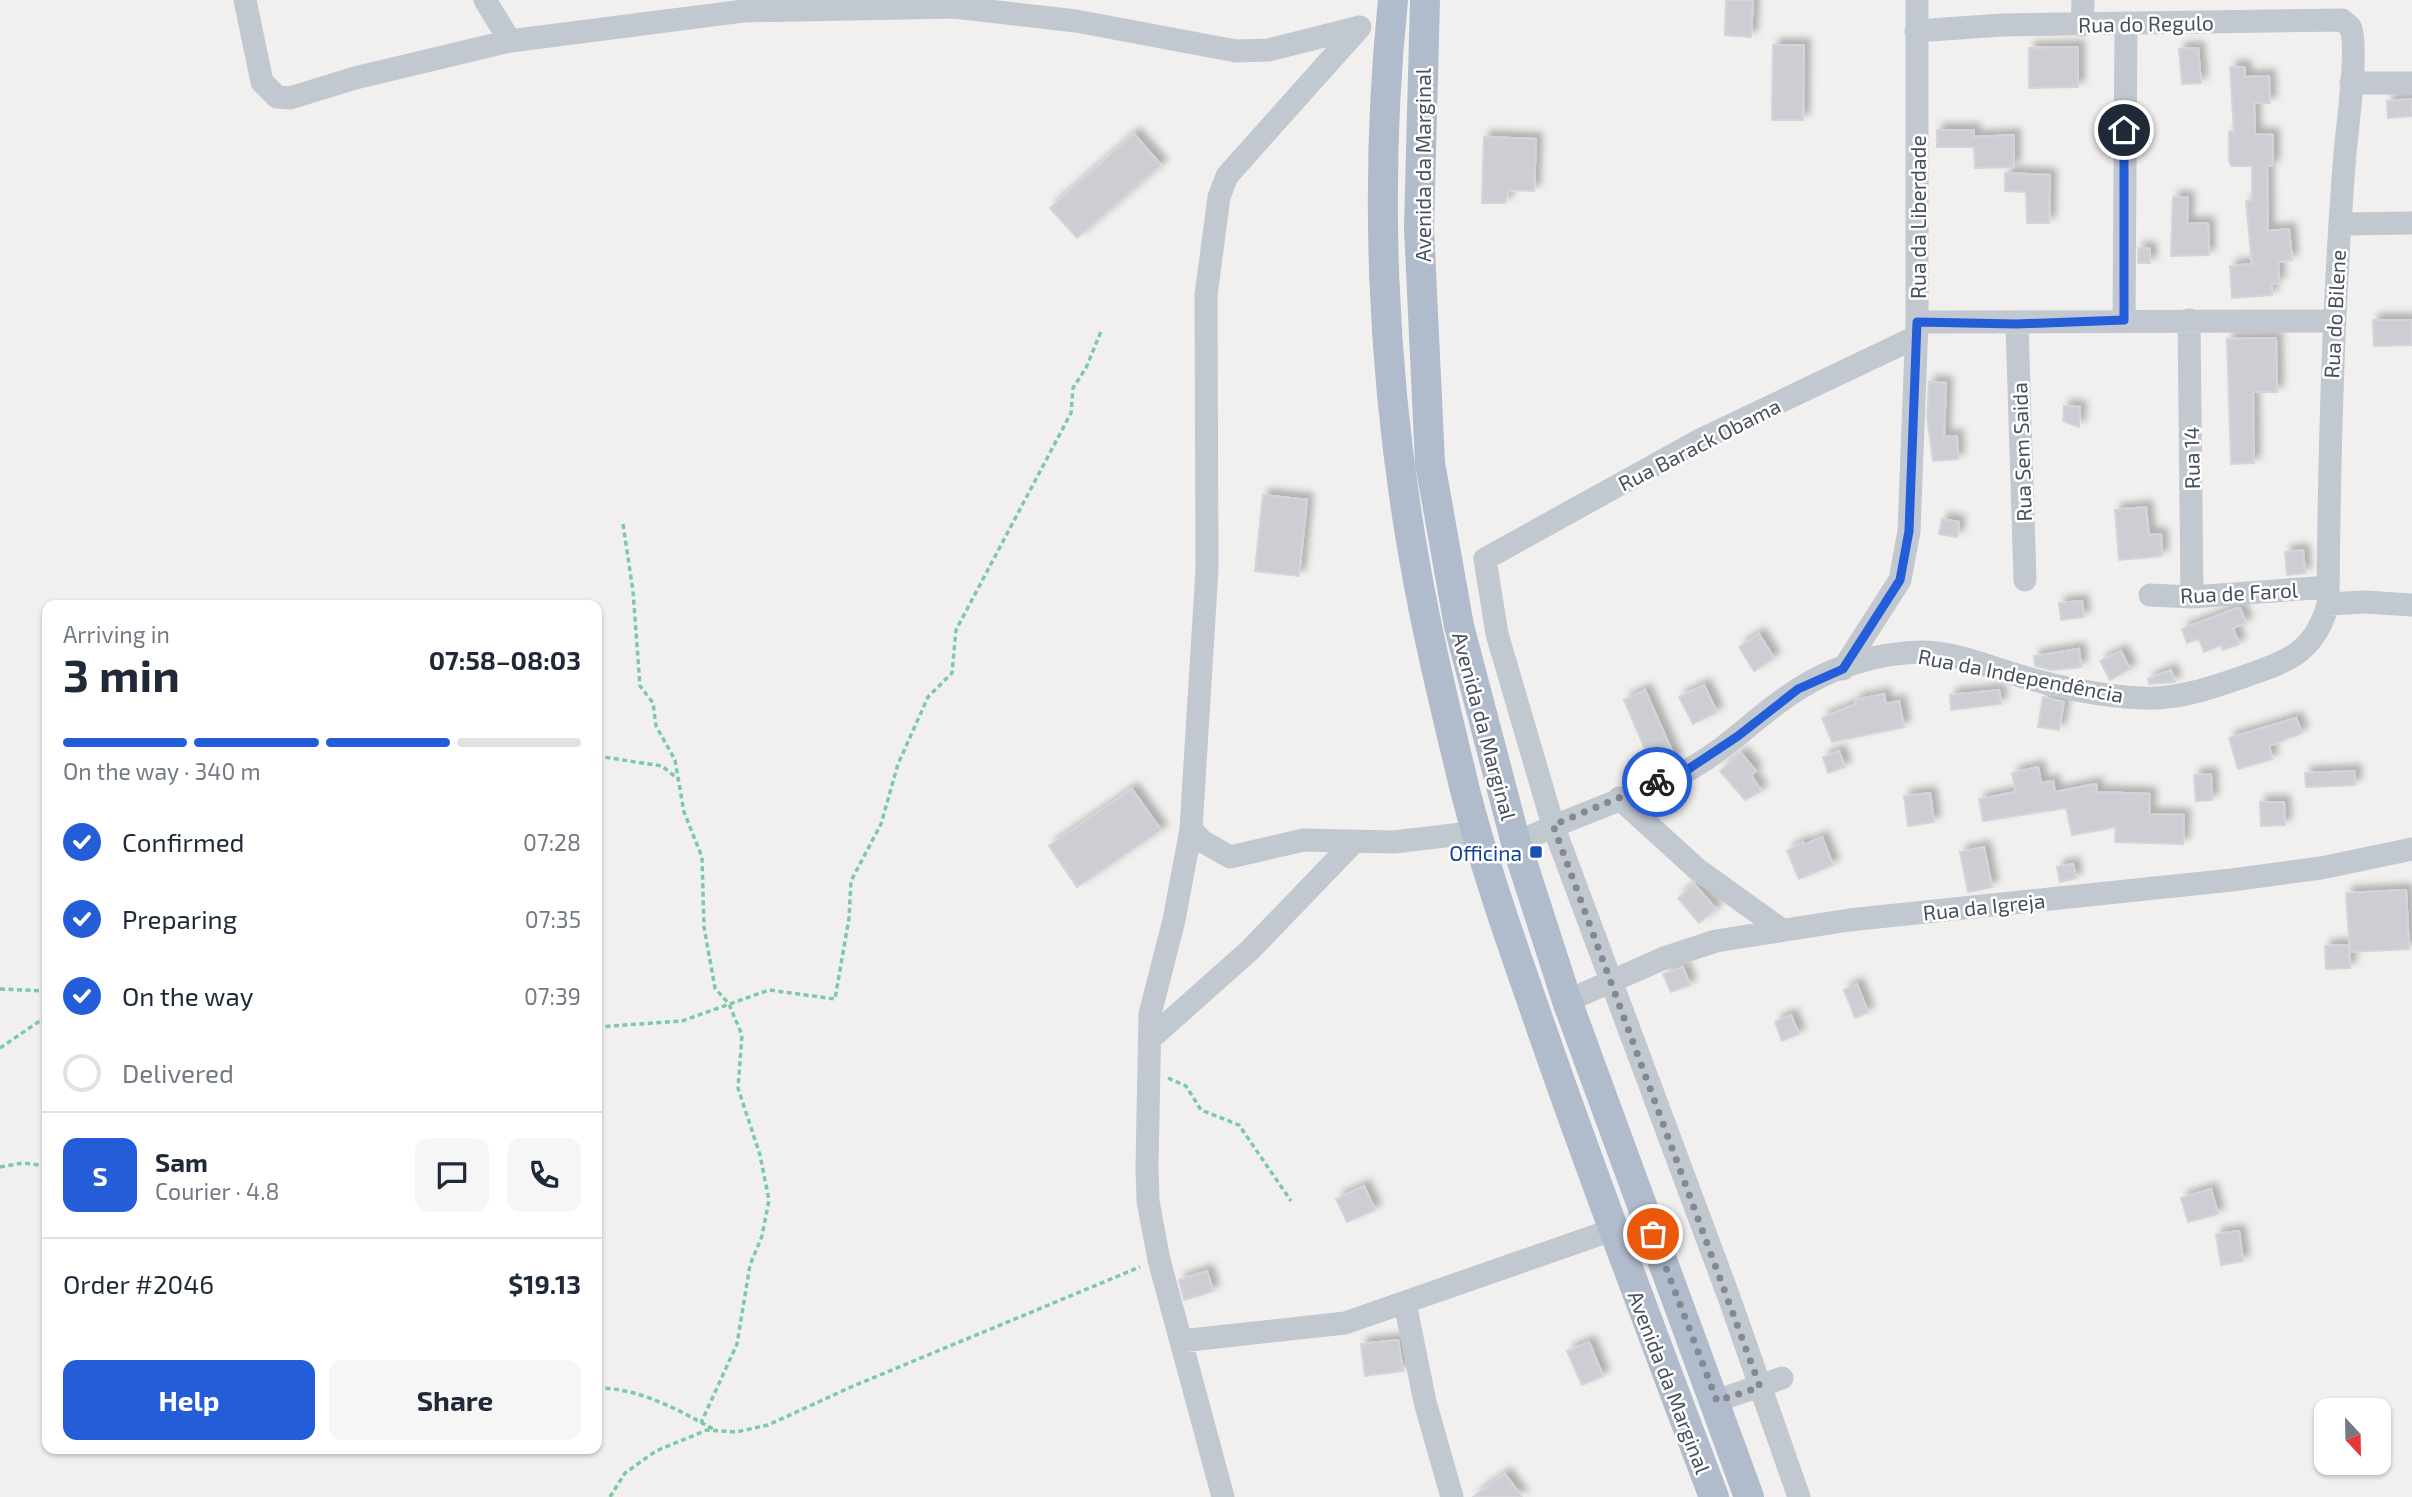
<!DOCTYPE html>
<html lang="en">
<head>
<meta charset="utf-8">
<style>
	:root { --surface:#fff; --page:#f6f6f7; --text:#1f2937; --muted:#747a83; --line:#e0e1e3; --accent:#235dd8 }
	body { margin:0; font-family:"Exo 2",sans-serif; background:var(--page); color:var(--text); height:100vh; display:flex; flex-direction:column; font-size:26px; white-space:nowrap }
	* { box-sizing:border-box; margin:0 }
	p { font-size:23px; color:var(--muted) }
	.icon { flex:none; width:38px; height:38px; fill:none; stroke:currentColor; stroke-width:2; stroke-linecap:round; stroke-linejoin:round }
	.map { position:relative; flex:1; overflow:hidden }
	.side { position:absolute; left:42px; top:600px; width:560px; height:854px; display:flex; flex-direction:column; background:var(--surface); border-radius:14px; box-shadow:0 2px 5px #0004 }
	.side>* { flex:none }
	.needle { width:46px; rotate:158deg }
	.buttons { position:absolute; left:2314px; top:1398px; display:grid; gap:14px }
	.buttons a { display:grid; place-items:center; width:77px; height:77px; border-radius:14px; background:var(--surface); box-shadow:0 2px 5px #0004; font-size:35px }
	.pin { position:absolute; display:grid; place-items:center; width:60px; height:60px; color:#fff; margin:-30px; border:4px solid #fff; border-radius:50%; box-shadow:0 2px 7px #0007 }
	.courier { position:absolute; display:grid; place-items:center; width:70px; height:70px; margin:-35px; border:5px solid #235dd8; border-radius:50%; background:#fff; color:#222; box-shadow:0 2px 9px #0007 }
	.summary em { font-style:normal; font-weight:700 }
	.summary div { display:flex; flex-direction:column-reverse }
	.summary { display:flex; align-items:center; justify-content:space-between; height:119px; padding:0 21px }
	h1 { font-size:46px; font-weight:700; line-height:52px }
	.bar { display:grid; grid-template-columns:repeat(4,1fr); gap:10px 7px; align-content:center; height:84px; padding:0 21px }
	.bar i { height:9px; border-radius:5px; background:var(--line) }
	.bar .on { background:var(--accent) }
	.bar p { grid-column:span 4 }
	.line { display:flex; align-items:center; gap:18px; padding:0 21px; border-top:2px solid var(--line) }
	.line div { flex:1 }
	.round { display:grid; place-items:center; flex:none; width:74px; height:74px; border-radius:14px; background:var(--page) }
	ol { padding:0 21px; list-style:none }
	li { display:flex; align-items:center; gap:21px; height:77px }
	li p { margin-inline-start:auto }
	li .icon { padding:7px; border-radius:50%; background:var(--accent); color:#fff; stroke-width:4 }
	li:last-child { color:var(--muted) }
	li i { width:38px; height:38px; border:4px solid var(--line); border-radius:50% }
	.cta { display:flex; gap:14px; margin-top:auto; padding:14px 21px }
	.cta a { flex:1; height:80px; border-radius:14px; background:var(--accent); color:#fff; font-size:28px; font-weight:700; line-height:80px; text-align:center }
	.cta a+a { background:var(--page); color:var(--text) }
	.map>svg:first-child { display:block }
	.building { fill:#ccced4; stroke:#d4d5da; stroke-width:2; filter:url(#shadow) }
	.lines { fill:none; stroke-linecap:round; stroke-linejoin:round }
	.path { stroke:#7ac9ab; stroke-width:3.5; stroke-dasharray:5 3.5; stroke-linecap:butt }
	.minor { stroke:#c1c8d0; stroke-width:23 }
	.major { stroke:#b0bbcc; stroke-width:30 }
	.done { stroke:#84888f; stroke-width:7; stroke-dasharray:0 12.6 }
	.route { stroke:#235dd8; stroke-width:9 }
	.transit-dot { fill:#1a4fb4; stroke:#fff; stroke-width:2.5 }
	.labels { text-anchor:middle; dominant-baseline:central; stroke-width:5; stroke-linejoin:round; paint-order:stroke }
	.street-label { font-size:21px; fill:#48505c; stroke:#fff }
	.transit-label { font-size:21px; fill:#164399; stroke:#fff; text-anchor:end }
</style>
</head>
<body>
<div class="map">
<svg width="2412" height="1497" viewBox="0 0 2412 1497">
	<defs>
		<filter id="shadow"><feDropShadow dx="6" dy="-6" stdDeviation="3.5" flood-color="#0004"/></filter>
	</defs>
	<rect width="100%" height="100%" fill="#f2f0ef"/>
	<path class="building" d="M1726 0H1753L1751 37 1725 35Z
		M1773 45H1804L1803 120H1772Z
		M2078 47V87L2029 88V48Z
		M2198 48 2201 83 2182 84 2179 49Z
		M2230 67H2245V77L2269 76 2270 103H2254L2255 134 2273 135V166H2267L2268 231 2289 229 2292 260 2278 262 2279 283 2271 284 2272 295 2232 298 2230 266 2252 264 2246 201H2252V166H2231L2229 161V132H2234Z
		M2412 99V116L2388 118 2387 101Z
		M1937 130H1974V137L2014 135V167L1975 168 1974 147H1937Z
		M1134 134 1161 165 1077 238 1050 208Z
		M1484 137 1536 139 1534 191 1509 190 1505 203H1482Z
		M2005 173 2050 175 2049 223H2027L2026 192 2005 191Z
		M2173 197 2188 198 2187 224 2208 223 2209 255 2171 256Z
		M2138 248 2150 249V263H2138Z
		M2373 320H2412V345L2374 346Z
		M2276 338 2277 392H2253L2254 463 2231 464 2227 339Z
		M1929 382 1946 383 1944 437 1957 436 1958 459 1933 461 1927 417Z
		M2064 406 2080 407 2079 427 2063 421Z
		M1263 495 1307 500 1299 576 1255 571Z
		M2146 507 2149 535 2161 534 2162 556 2119 560 2115 510Z
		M1942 519 1959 522 1957 537 1939 534Z
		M2303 550 2305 573 2287 575 2285 552Z
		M2082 601 2084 617 2061 620 2059 603Z
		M2237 608H2240L2246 623 2233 628 2239 644 2223 650 2221 645 2204 652 2199 639 2187 643 2182 629Z
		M1759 634 1774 658 1754 671 1739 647Z
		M2079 649 2081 667 2052 670 2035 666 2034 656Z
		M2121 651 2130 669 2110 680 2100 661Z
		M2171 670 2175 682 2149 684 2148 679Z
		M1704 685 1717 712 1693 724 1679 697Z
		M1645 690 1676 760 1654 770 1624 700Z
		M1999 690 2001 704 1951 710 1950 695Z
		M1884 694 1886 704 1899 701 1904 727 1832 742 1822 718 1856 704 1855 700Z
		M2043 697 2064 702 2059 730 2038 727Z
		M2296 718 2302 733 2269 746 2272 759 2238 769 2229 738Z
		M1839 751 1845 767 1828 773 1823 757Z
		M1741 753 1756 771 1751 775 1761 791 1745 800 1720 771Z
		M2038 767 2041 783 2053 781 2055 792 2096 784 2097 792 2150 794 2149 814 2184 815 2183 844 2115 842 2116 827 2072 835 2066 808 1983 821 1979 799 2016 792 2012 773Z
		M2355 771V785L2306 787 2305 773Z
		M2211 774 2212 800 2196 801 2194 775Z
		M1132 789 1161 830 1077 887 1049 846Z
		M1930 793 1934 822 1908 826 1904 796Z
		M2260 802H2284L2285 825 2261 826Z
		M1822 837 1833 865 1799 879 1787 851 1803 842 1804 845Z
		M1984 847 1992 887 1968 892 1960 852Z
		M2073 864 2076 878 2060 882 2057 867Z
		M1694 884 1716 909 1699 923 1678 898Z
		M2406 890 2409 949 2350 952 2346 893Z
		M2349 945 2350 968 2326 969 2325 946Z
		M1683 967 1690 985 1671 992 1663 974Z
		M1857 984 1868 1012 1855 1018 1844 990Z
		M1791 1015 1799 1034 1782 1041 1775 1022Z
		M1364 1186 1375 1210 1347 1222 1336 1199Z
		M2211 1189 2218 1214 2188 1222 2181 1198Z
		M2239 1231 2243 1261 2221 1265 2216 1234Z
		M1207 1271 1213 1291 1184 1300 1179 1280Z
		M1398 1340 1403 1371 1365 1376 1361 1344Z
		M1589 1342 1603 1376 1582 1385 1567 1351Z
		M1505 1474 1522 1497H1473Z"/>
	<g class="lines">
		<path class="path" d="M623 524 633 591 640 686 653 703 656 726 675 760 684 812 702 857 704 927 715 988 729 1004 742 1035 738 1088 760 1155 769 1200 762 1236 750 1265 737 1344 701 1423
			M597 756 662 766 678 779
			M0 989 47 991
			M597 1027 682 1021 769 990 835 999 849 918 851 881 881 824 898 764 928 697 952 673 956 630 1071 413 1073 388 1086 368 1102 329
			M0 1048 47 1016
			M1168 1078 1186 1086 1201 1110 1239 1125 1291 1201
			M0 1167 23 1163 47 1166
			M597 1388C639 1388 677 1409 713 1429
			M610 1497 625 1473 656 1451 707 1430 736 1432 768 1425 851 1387 1140 1267"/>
		<path class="minor" d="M245 0 262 82 277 97 290 98 355 78 510 41 743 11 954 7 1076 21 1236 51 1268 50 1360 27
			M485 0 510 41
			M2082 25 2083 0
			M2351 83H2412
			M2340 224 2412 223
			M2124 320 2126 23
			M2189 320 2192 597
			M1917 322 2334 321
			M2017 324 2025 580
			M2150 595 2192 597 2328 587
			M2328 604 2365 602 2412 605
			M1843 669 1900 580 1909 531 1917 322V0
			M1619 798 1697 869 1782 930
			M1191 829 1202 841 1230 857 1304 840 1394 842 1478 832
			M1516 843C1571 817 1631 798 1686 771 1727 750 1758 714 1797 690 1833 666 1879 653 1921 652 1952 652 1984 665 2014 674 2051 686 2104 697 2143 698 2179 700 2217 686 2251 674 2293 660 2316 648 2328 604 2329 453 2333 304 2345 153 2347 131 2359 43 2350 27 2349 25 2343 21 2342 20L2002 25 1916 31
			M1567 1001 1664 958 1716 941 1849 920 2232 880 2321 868 2412 849
			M1150 1039 1250 950 1353 843
			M1405 1303 1425 1402 1452 1497
			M1181 1341 1345 1323 1612 1230
			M1716 1401 1782 1378
			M1223 1497 1159 1260 1148 1201 1147 1167 1150 1014 1174 920 1191 829 1207 569 1206 295 1219 197 1227 176 1360 27
			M1799 1497 1730 1300 1553 825 1497 634 1485 559 1698 441 1916 337"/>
		<path class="major" d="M1393 0C1374 184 1382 376 1414 558 1427 634 1446 711 1464 786 1487 878 1521 969 1552 1059 1604 1206 1659 1352 1714 1497
			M1425 0 1419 228 1430 463 1459 626 1516 843 1567 1001 1749 1497"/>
	</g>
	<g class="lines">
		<path class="done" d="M1653 1234 1717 1401 1760 1387 1553 825 1657 782"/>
		<path class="route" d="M1657 782 1687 770 1738 736 1798 689 1843 669 1900 580 1909 531 1917 322 2017 324 2124 320V130"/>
	</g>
	<rect class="transit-dot" x="1529" y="845" width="14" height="14" rx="3.5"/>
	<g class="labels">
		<g class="street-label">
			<text transform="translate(2146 23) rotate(-1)">Rua do Regulo</text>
			<text transform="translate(1422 165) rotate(-90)">Avenida da Marginal</text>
			<text transform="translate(1917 217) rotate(-90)">Rua da Liberdade</text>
			<text transform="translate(2334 314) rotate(-87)">Rua do Bilene</text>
			<text transform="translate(1699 444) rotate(-27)">Rua Barack Obama</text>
			<text transform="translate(2021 452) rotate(-92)">Rua Sem Saida</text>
			<text transform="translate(2191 458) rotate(-91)">Rua 14</text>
			<text transform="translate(2239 592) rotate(-3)">Rua de Farol</text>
			<text transform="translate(2021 675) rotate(11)">Rua da Independência</text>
			<text transform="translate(1485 726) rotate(75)">Avenida da Marginal</text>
			<text transform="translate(1984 906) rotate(-6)">Rua da Igreja</text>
			<text transform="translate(1670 1382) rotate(69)">Avenida da Marginal</text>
		</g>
		<g class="transit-label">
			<text x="1522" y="852">Officina</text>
		</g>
	</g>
</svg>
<div class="buttons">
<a><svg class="needle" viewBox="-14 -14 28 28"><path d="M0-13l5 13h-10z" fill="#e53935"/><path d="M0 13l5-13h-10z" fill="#747a83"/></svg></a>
</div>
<div class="pin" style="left:1653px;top:1234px;background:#ea580c"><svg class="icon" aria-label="bag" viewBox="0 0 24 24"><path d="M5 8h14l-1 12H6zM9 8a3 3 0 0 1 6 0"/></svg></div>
<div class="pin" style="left:2124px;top:130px;background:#1f2937"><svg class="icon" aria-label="home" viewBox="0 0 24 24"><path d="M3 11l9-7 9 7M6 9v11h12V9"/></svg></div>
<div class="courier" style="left:1657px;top:782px"><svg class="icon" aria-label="bike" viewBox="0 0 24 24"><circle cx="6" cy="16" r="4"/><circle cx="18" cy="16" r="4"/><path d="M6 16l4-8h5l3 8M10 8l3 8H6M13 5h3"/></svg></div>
<section class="side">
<div class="summary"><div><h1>3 min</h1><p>Arriving in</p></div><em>07:58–08:03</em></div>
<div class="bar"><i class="on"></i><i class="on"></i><i class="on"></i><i></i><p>On the way · 340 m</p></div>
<ol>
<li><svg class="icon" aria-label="check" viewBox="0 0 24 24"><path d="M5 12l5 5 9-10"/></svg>Confirmed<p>07:28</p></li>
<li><svg class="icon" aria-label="check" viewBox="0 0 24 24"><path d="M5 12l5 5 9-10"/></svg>Preparing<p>07:35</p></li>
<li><svg class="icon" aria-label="check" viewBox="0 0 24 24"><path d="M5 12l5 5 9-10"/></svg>On the way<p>07:39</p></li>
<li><i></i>Delivered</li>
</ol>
<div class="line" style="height:126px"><b class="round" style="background:var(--accent);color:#fff">S</b><div><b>Sam</b><p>Courier · 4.8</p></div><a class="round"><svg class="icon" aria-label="chat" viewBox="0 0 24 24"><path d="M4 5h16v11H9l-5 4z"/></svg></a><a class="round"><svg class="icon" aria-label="phone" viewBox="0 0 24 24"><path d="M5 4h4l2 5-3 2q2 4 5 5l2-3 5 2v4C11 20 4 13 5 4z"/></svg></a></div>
<div class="line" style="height:91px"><div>Order #2046</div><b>$19.13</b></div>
<div class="cta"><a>Help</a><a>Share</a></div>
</section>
</div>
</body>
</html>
